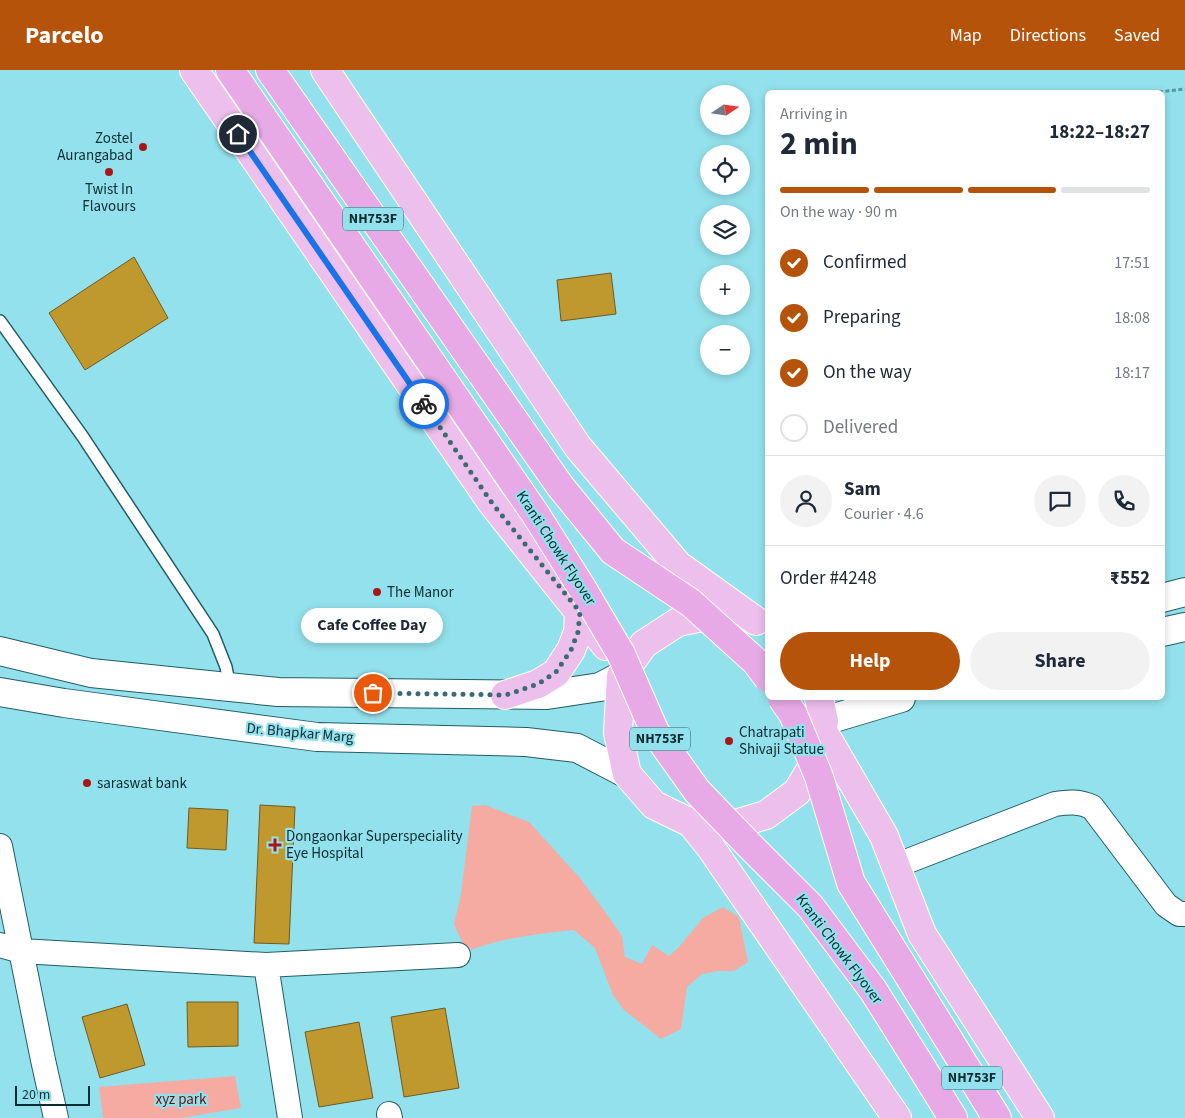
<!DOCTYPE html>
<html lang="en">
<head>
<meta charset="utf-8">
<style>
	:root { --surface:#fff; --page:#f2f2f3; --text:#1f2937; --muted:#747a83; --line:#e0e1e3; --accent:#b45309 }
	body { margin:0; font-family:"Source Sans 3",sans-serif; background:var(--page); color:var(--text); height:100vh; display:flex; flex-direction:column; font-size:19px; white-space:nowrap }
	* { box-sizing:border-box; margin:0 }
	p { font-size:16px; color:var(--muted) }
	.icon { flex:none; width:28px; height:28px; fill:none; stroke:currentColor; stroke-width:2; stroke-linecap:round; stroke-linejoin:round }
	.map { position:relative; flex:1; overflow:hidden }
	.sheet { position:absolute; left:765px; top:20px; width:400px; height:610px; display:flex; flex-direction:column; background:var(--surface); border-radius:8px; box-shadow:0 2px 8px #0003 }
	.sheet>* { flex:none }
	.needle { width:32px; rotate:77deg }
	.fabs { position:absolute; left:700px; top:15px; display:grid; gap:10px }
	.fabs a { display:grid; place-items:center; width:50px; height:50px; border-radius:50%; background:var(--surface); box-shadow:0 2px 8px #0003; font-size:25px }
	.scale { position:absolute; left:15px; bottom:12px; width:75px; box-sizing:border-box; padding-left:5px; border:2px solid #0b2c31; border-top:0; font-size:14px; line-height:18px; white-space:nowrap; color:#0b2c31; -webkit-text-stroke:4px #93e1ec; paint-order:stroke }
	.pin { position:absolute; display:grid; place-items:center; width:42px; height:42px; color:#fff; margin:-21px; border:2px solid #fff; border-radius:50%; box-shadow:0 1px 5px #0007 }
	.courier { position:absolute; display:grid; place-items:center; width:50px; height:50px; margin:-25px; border:4px solid #1a73e8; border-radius:50%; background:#fff; color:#222; box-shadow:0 1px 6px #0007 }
	.bubble { position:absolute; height:35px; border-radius:18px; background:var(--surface); box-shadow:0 2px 8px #0003; font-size:16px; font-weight:700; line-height:35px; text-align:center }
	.summary em { font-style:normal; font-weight:700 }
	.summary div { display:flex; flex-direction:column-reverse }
	.summary { display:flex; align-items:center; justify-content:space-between; height:85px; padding:0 15px }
	h1 { font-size:32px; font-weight:700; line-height:38px }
	.bar { display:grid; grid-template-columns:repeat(4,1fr); gap:8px 5px; align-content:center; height:60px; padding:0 15px }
	.bar i { height:6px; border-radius:4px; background:var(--line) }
	.bar .selected { background:var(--accent) }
	.bar p { grid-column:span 4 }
	.line { display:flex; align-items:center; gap:12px; padding:0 15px; border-top:1px solid var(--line) }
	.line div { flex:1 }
	.round { display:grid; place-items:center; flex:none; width:52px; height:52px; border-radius:26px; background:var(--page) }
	ol { padding:0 15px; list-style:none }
	li { display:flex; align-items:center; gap:15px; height:55px }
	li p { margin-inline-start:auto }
	li .icon { padding:5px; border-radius:50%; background:var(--accent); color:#fff; stroke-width:4 }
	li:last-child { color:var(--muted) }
	li i { width:28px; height:28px; border:2px solid var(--line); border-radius:50% }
	.primary-button { display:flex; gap:10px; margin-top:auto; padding:10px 15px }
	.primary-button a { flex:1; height:58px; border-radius:30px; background:var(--accent); color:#fff; font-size:20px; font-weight:700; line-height:58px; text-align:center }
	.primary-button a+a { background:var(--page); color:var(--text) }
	header { display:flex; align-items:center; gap:30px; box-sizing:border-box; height:70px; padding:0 25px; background:var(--accent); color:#fff }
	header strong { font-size:24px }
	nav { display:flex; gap:28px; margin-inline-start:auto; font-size:18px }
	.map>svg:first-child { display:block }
	.green { fill:#f5aba2 }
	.building { fill:#c0992e; stroke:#705a24 }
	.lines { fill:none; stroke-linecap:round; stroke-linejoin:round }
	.service-casing { stroke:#215d65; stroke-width:14 }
	.minor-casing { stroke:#215d65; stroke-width:26 }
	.tertiary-casing { stroke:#215d65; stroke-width:30 }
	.secondary-casing { stroke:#215d65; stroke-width:30 }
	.primary-casing { stroke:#fff; stroke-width:30 }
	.trunk-casing { stroke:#fff; stroke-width:30 }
	.path { stroke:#5b97a0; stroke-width:3; stroke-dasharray:4 2.5; stroke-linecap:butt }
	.service { stroke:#fff; stroke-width:11 }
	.minor { stroke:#fff; stroke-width:24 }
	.tertiary { stroke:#fff; stroke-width:28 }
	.secondary { stroke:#fff; stroke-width:28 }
	.primary { stroke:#edbfec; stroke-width:28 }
	.trunk { stroke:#e7aae6; stroke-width:28 }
	.trunk-bridge-casing { stroke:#fff; stroke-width:30; stroke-linecap:butt }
	.trunk-bridge { stroke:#e7aae6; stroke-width:28 }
	.done { stroke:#3b6b72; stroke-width:5; stroke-dasharray:0 9 }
	.route { stroke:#1a73e8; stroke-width:6 }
	.poi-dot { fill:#a91618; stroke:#93e1ec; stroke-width:2 }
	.labels { text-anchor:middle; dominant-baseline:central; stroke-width:4.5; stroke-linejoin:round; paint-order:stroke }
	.shield { fill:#93e1ec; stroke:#346269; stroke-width:1 }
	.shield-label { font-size:14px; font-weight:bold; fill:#0b2c31 }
	.poi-label { font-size:15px; fill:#0b2c31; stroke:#93e1ec; text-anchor:start }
	.street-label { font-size:15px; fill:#0b2c31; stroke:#93e1ec }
	.park-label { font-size:15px; fill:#6b0e0e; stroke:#93e1ec }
</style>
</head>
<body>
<header>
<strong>Parcelo</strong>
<nav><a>Map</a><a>Directions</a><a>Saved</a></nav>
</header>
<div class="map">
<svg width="1185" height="1048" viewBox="0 0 1185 1048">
	<rect width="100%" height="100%" fill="#93e1ec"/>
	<path class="green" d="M485 735 529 752 580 808 606 843 622 866 625 887 642 894 652 875 669 886 678 878 703 848 723 837 739 847 748 892 734 901H719L702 904 687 917 681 959 661 969 624 940 613 925 595 878 574 860C539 864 504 867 471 880L462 872 454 854 461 824 472 736Z
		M235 1006 241 1038 181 1048H103L99 1017Z"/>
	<path class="building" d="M134 187 168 248 85 300 49 243Z
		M611 203 616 244 561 251 557 210Z
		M260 735 295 737 289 874 254 873Z
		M189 738 228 740 226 780 187 778Z
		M187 932H238V976L188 977Z
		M127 934 145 995 100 1008 82 947Z
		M445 938 459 1018 404 1027 391 947Z
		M359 952 373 1028 319 1037 305 962Z"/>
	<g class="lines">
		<defs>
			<path id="service" d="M0 251 83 367 213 564 226 597 230 617"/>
			<path id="minor" d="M0 776 43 990 56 1048
				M895 796 1055 734C1068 732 1079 731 1092 737L1166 835 1179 844H1185
				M0 875 21 881 266 895 458 885
				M266 895 290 1048
				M389 1044 390 1048"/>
			<path id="tertiary" d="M1162 528 1185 522
				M1162 562 1185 557
				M824 651 901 628"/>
			<path id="secondary" d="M0 581 91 603 278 622 547 625 600 617 621 606
				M0 622 64 633 317 667 526 672 577 678 627 704"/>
			<path id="primary" d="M194 0 492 433 606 576
				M325 0 578 377 678 495 756 551
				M726 545 717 544 678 552 644 574 621 606 618 663 627 704 654 735 691 753 729 756 766 745 797 722 817 689 824 651 819 628
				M505 625 538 614 556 603 571 580 578 562 579 542
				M823 661 884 766 922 864 1040 1048
				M691 753 711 778 897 1048"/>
			<path id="trunk" d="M230 0 448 317
				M270 0 477 297
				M947 967 997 1048
				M917 990 953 1048"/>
		</defs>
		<use href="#service" class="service-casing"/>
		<use href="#minor" class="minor-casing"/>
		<use href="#tertiary" class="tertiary-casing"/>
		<use href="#secondary" class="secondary-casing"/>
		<use href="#primary" class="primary-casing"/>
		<use href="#trunk" class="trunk-casing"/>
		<path class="path" d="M1159 22 1185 19"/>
		<use href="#service" class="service"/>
		<use href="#minor" class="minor"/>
		<use href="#tertiary" class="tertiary"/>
		<use href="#secondary" class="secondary"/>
		<use href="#primary" class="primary"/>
		<use href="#trunk" class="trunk"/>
		<defs>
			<path id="trunk-bridge" d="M477 297 560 416 613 481 691 533 756 592 768 608
				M448 317 536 445 582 518 621 584 655 662 697 721 750 776 810 836 873 920 917 990
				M782 628 793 644 819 707 851 813 947 967"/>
		</defs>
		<use href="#trunk-bridge" class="trunk-bridge-casing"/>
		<use href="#trunk-bridge" class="trunk-bridge"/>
	</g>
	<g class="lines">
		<path class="done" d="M373 623 506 625 538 614 556 602 571 580 578 562 580 542 492 433 424 334"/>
		<path class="route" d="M238 64 424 334"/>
	</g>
	<g class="poi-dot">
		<circle cx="143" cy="77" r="5"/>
		<circle cx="109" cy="102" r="5"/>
		<circle cx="377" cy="522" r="5"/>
		<circle cx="729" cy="671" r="5"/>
		<circle cx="87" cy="713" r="5"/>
		<path d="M272.5 767.5h5v5h5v5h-5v5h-5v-5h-5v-5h5z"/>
	</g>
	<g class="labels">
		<g class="shield">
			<rect x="343" y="137.5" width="60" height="23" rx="4"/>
			<rect x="630" y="657.5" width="60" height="23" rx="4"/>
			<rect x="942" y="996.5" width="60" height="23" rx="4"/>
		</g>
		<g class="shield-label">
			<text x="373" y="149">NH753F</text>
			<text x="660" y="669">NH753F</text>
			<text x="972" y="1008">NH753F</text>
		</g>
		<g class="poi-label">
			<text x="133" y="68" text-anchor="end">Zostel<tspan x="133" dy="17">Aurangabad</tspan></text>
			<text x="109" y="119" text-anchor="middle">Twist In<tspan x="109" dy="17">Flavours</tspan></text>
			<text x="387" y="522">The Manor</text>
			<text x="739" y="662">Chatrapati<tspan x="739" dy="17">Shivaji Statue</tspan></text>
			<text x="97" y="713">saraswat bank</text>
			<text x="286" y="766">Dongaonkar Superspeciality<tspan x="286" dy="17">Eye Hospital</tspan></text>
		</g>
		<g class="street-label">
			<text transform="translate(556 478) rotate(57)">Kranti Chowk Flyover</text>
			<text transform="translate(300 663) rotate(5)">Dr. Bhapkar Marg</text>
			<text transform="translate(839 879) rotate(53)">Kranti Chowk Flyover</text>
		</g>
		<g class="park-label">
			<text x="181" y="1029">xyz park</text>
		</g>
	</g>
</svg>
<div class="fabs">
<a><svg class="needle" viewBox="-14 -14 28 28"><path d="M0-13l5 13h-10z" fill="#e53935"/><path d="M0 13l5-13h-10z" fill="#747a83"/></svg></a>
<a><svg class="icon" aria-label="locate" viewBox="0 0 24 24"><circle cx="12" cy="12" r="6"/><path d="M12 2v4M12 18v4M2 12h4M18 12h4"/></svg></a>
<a><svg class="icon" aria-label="layers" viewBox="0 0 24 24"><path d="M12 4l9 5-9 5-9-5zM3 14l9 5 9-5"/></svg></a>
<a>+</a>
<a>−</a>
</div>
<div class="scale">20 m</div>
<div class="pin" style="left:373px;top:623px;background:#ea580c"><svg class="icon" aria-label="bag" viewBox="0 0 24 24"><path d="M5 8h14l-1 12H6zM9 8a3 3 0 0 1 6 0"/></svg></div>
<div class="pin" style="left:238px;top:64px;background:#1f2937"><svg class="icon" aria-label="home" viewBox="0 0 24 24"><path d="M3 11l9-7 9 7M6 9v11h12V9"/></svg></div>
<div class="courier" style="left:424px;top:334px"><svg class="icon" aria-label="bike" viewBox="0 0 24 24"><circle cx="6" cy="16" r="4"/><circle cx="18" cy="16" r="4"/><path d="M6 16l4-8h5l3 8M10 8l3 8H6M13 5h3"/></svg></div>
<div class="bubble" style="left:301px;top:538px;width:142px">Cafe Coffee Day</div>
<section class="sheet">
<div class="summary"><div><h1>2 min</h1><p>Arriving in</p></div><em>18:22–18:27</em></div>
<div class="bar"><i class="selected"></i><i class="selected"></i><i class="selected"></i><i></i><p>On the way · 90 m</p></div>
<ol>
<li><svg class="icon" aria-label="check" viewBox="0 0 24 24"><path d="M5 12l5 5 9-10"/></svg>Confirmed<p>17:51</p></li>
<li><svg class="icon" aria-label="check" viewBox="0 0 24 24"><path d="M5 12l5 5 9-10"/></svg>Preparing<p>18:08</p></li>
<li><svg class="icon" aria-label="check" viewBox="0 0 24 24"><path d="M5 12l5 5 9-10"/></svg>On the way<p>18:17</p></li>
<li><i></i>Delivered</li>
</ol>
<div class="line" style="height:90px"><a class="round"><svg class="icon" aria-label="person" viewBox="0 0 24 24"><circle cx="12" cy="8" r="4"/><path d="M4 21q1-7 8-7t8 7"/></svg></a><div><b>Sam</b><p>Courier · 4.6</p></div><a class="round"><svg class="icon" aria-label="chat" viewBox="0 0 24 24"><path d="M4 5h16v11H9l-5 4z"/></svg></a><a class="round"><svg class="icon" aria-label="phone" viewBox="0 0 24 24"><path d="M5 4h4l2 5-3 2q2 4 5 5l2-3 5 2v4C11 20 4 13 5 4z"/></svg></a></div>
<div class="line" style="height:65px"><div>Order #4248</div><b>₹552</b></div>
<div class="primary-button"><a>Help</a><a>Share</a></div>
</section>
</div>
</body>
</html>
